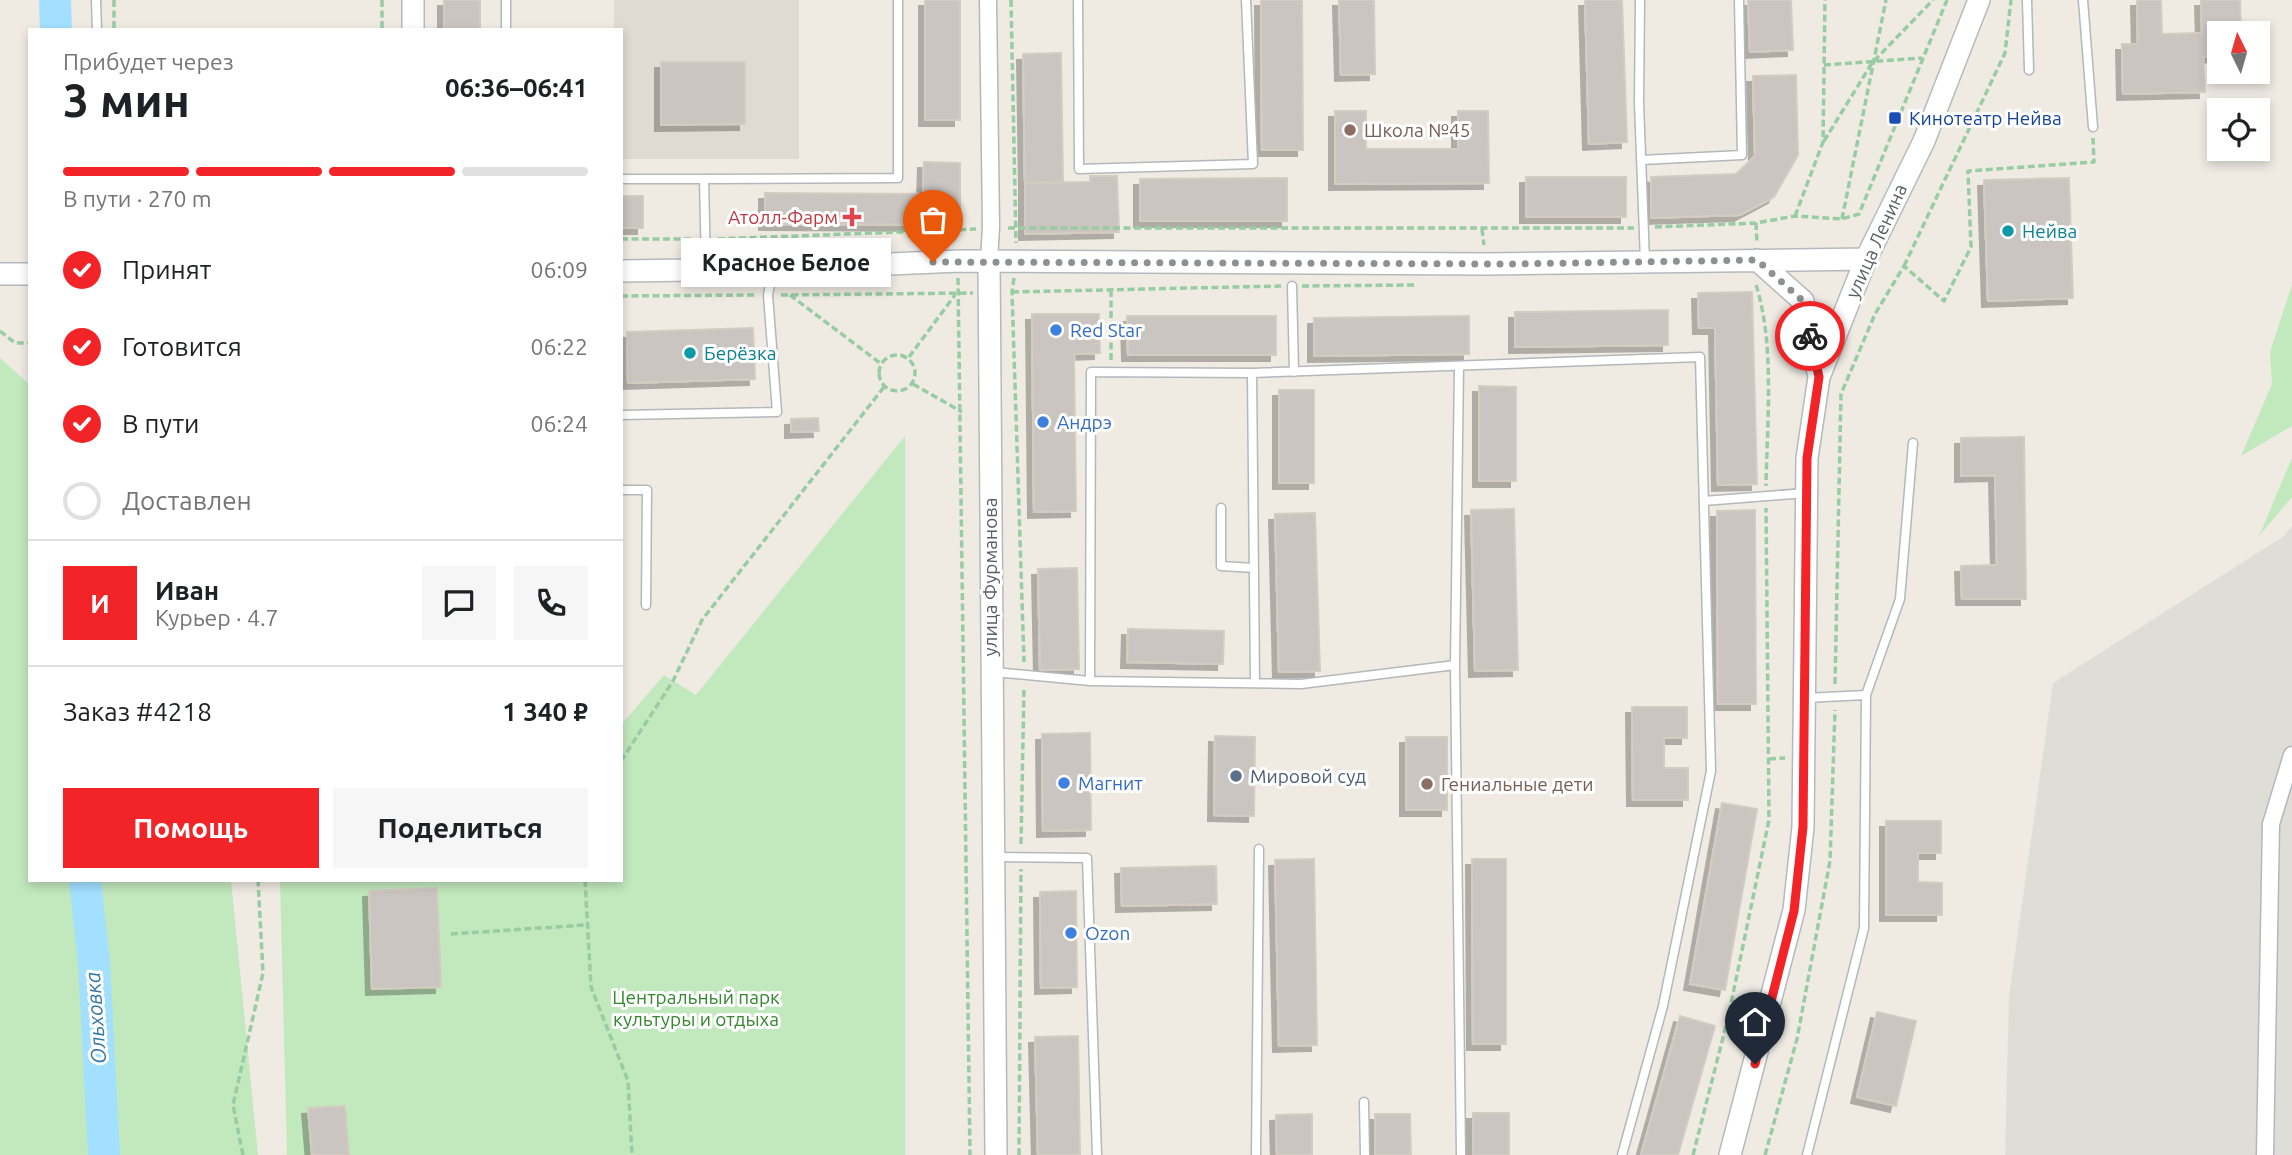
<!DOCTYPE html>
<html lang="ru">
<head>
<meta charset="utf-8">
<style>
	:root { --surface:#fff; --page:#f6f6f6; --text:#202124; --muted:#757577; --line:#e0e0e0; --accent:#f32428 }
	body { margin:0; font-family:Ubuntu,sans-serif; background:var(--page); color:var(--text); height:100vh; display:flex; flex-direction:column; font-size:26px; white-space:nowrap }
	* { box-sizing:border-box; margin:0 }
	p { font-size:23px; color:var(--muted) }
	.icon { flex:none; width:38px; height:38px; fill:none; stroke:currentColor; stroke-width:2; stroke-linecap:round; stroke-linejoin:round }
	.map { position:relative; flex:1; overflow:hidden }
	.details { position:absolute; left:28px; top:28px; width:595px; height:854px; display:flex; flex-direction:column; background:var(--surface); border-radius:0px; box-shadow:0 4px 10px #0003 }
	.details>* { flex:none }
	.needle { width:46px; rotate:355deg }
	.buttons { position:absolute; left:2207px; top:21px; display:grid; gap:14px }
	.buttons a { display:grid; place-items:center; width:63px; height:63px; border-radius:0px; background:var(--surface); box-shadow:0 4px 10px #0003; font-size:35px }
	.pin { position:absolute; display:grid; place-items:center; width:60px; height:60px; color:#fff; margin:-72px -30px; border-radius:50% 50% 50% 0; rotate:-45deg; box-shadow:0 0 7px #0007 }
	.pin .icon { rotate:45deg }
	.courier { position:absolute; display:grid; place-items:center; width:70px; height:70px; margin:-35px; border:5px solid #f32428; border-radius:50%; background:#fff; color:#222; box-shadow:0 2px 9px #0007 }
	.bubble { position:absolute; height:49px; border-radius:0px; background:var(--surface); box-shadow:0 4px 10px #0003; font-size:23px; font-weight:700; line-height:49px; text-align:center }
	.summary em { font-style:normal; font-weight:700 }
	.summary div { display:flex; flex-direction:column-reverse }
	.summary { display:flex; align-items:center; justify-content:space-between; height:119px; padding:0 35px }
	h1 { font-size:46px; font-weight:700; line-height:52px }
	.bar { display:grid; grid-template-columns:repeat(4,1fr); gap:10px 7px; align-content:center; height:84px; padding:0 35px }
	.bar i { height:9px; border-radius:5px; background:var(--line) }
	.bar .selected { background:var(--accent) }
	.bar p { grid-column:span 4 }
	.line { display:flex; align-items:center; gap:18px; padding:0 35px; border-top:2px solid var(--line) }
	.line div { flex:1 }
	.round { display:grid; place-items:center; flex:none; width:74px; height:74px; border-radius:0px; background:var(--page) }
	ol { padding:0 35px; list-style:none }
	li { display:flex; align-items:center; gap:21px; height:77px }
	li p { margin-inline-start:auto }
	li .icon { padding:7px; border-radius:50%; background:var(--accent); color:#fff; stroke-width:4 }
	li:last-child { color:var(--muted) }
	li i { width:38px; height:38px; border:4px solid var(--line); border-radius:50% }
	.cta { display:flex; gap:14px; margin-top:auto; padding:14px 35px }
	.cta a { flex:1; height:80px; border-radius:0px; background:var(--accent); color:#fff; font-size:28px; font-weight:700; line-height:80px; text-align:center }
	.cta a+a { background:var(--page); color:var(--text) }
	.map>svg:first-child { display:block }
	.industrial { fill:#dfddd7 }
	.education { fill:#dfdad2 }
	.green { fill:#c2e8be }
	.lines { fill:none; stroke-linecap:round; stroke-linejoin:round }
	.river { stroke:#a3e0ff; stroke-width:32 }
	.building { fill:#cac5c0; stroke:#d4ccc1; stroke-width:2; filter:url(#shadow) }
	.lane-casing { stroke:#b4b7bb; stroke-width:11 }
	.street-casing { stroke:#b4b7bb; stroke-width:19 }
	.secondary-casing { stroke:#b5b9be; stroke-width:24 }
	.path { stroke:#98cca2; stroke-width:3.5; stroke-dasharray:7 3.5; stroke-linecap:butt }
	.lane { stroke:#fff; stroke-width:8 }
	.street { stroke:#fff; stroke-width:16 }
	.secondary { stroke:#fff; stroke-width:21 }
	.done { stroke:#8f9191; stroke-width:7; stroke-dasharray:0 12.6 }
	.route { stroke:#f32428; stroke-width:9 }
	.transit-dot { fill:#1a4fb4; stroke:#fff; stroke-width:2.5 }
	.education-dot { fill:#8d6e63; stroke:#fff; stroke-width:2.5 }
	.health-dot { fill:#e0444e; stroke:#fff; stroke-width:2.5 }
	.culture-dot { fill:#0f9aa8; stroke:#fff; stroke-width:2.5 }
	.shop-dot { fill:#3f7fe0; stroke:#fff; stroke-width:2.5 }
	.service-dot { fill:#5c6f8a; stroke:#fff; stroke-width:2.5 }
	.labels { text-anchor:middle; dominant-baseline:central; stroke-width:6; stroke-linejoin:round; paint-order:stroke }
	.transit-label { font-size:19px; fill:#164399; stroke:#fff; text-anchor:start }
	.education-label { font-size:19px; fill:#785e54; stroke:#fff; text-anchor:start }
	.health-label { font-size:19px; fill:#be3a42; stroke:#fff; text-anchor:end }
	.culture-label { font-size:19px; fill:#0d838f; stroke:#fff; text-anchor:start }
	.street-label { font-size:19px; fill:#5b6065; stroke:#fff }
	.shop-label { font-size:19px; fill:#366cbe; stroke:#fff; text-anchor:start }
	.service-label { font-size:19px; fill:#4e5e75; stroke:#fff; text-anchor:start }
	.park-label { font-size:19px; fill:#34872f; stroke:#fff }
	.water-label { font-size:21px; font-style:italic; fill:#3577a5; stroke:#fff }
</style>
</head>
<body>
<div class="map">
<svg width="2292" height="1155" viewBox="0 0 2292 1155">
	<defs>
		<filter id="shadow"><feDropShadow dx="-6" dy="6" stdDeviation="0" flood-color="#0004"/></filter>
	</defs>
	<rect width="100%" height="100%" fill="#efebe3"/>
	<path class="industrial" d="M2292 526V1155H2005L2009 996 2053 683 2284 536Z"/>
	<path class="education" d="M614 0H799V159H621V30H614Z"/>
	<path class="green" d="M2292 285V426L2241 456 2272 384 2270 352Z
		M0 358 30 385V880H231L258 1155H0Z
		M905 436V1155H287L280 880H621V725L664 675 696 695Z
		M2292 458V497L2259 536Z"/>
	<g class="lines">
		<path class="river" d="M55 0 56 30
			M85 880 94 963 104 1155"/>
	</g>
	<path class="building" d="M444 0H480V30H444Z
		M925 0H960V120H925Z
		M1261 0H1302L1303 150H1262Z
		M1339 0H1374L1375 74 1341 75Z
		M1585 0H1622L1627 142 1589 144Z
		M1748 0H1791L1793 50 1750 52Z
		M2137 0H2161L2162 34 2202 33 2201 0H2240L2241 33H2219V56L2203 57 2205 92 2123 94 2122 44H2138Z
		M1061 53 1063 182 1025 183 1023 54Z
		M661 62H745V124L661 125Z
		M1796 75 1798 155 1774 197 1740 215 1651 218V177L1736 174 1755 156 1753 76Z
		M1335 111H1366V149H1458V111H1488L1489 183 1335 184Z
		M924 162 960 163V225L765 224V193L923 194Z
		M1090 176H1117L1119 232 1025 234V183L1090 182Z
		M1526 177H1626V217H1526Z
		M1287 178V221H1140V179Z
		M2069 178 2073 298 1988 301 1984 180Z
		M621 196H643V228H621Z
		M1752 292 1757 484 1718 485 1715 328H1699L1698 293Z
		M1668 310V345L1515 347V312Z
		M1032 314H1099L1100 353 1074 354 1076 511 1034 512Z
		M1127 316H1276V355H1128Z
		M1469 316V354L1314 356V318Z
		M753 328 755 379 628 383 627 332Z
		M1479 386 1516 387V481H1479Z
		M1279 390H1314V483H1279Z
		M818 418 819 431 791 432V419Z
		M2024 437 2026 599H1962L1961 566 1997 565 1995 475 1961 476V438Z
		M1514 509 1518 670 1475 671 1471 510Z
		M1755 510 1756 704H1718L1717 511Z
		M1315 513 1320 671 1279 672 1275 514Z
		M1077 568 1079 669 1040 670 1038 569Z
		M1128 629 1224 631 1223 664 1127 662Z
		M1632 707H1687V738H1664V768H1688V800H1633Z
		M1090 733 1091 830 1043 831 1042 734Z
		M1215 736 1255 737 1254 816 1214 815Z
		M1406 737H1447V810H1406Z
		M1722 803 1757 809 1725 990 1690 984Z
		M1886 821H1941V853H1918V882L1942 883V915H1886Z
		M1314 859 1317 1045 1279 1046 1275 860Z
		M1472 859H1506V1044H1473Z
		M1216 866 1217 904 1122 906 1121 868Z
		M437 888 441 987 372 989 369 891Z
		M1076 891 1077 987 1041 988 1040 892Z
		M1877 1012 1916 1021 1896 1106 1857 1097Z
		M1680 1016 1715 1026 1678 1155H1641Z
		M1078 1036 1080 1155H1038L1035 1037Z
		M345 1106 349 1155H312L308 1108Z
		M1473 1113H1509V1155H1473Z
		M1312 1114V1155H1277L1276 1115Z
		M1375 1114H1410L1411 1155H1375Z"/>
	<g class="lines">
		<defs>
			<path id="lane" d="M96 0 97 30
				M506 0V30
				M1078 0 1079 169 1253 164 1246 0
				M1640 0 1639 103 1645 261
				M2027 0 2029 70
				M2083 0 2093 127
				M1641 160 1742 155 1739 0
				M621 179H704
				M706 267 704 179 898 178V0
				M1292 286 1294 372
				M1252 373 1700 357 1711 771 1663 1006 1622 1155
				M621 415 777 412 768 295 773 269
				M621 490H647L646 605
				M1704 501 1805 493
				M1221 508V566L1254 568
				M1455 665 1459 366
				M994 672 1090 681 1301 684 1455 665 1461 1155
				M1090 681 1091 372 1252 373 1255 683
				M1805 698 1866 695
				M995 857 1087 858 1097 1155
				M1364 1102 1365 1155
				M1256 1155 1259 849
				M1807 1155 1864 928 1866 695 1900 599 1913 443"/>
			<path id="street" d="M988 0 991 227 989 261
				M2265 1155 2271 824 2292 755"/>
			<path id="secondary" d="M413 0V30
				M1757 260 1803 301 1819 377
				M989 261 996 1155
				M621 271 773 269 960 261 1486 264 1866 259
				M0 274H30
				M1730 1155 1794 910 1803 827 1807 458 1819 377 1866 259 1924 141 1979 0"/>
		</defs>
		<use href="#lane" class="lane-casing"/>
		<use href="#street" class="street-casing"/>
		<use href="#secondary" class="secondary-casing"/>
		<path class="path" d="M114 0V30
			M382 0V30
			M1011 0 1016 243
			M1824 65 1922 58
			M1824 141 1872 63 1933 0
			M1795 216 1823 142 1825 0
			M1842 219 1886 0
			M1756 223 1757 243
			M1655 227 1756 223 1795 216 1842 219 1859 214 1947 0
			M1008 228H1634
			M1482 229 1484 245
			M621 239H693
			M718 239 976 229
			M1904 266 2005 53 2011 0
			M958 278 970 1155
			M1014 278 1012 292 1024 662
			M1756 285C1775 344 1767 424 1766 486
			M1302 286 1414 285
			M1012 292 1281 286
			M781 295 973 293
			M790 295 880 363
			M621 296 756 295
			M0 331 15 343H30
			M879 373a18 18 0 1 1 36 0a18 18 0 1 1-36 0Z
			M909 357 955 295
			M1111 360V290
			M913 384 962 412
			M1835 684 1841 394 1875 314 1904 266 1944 301 1971 247 1968 171 2094 162 2093 138
			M1769 759 1785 758
			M621 761 673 681 702 620 884 387
			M1021 844 1024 687
			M585 880 591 987 628 1081 632 1155
			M451 934 585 925
			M243 1155 233 1105 263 973 258 880
			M1019 1155 1021 869
			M1693 1155 1728 1018 1769 820 1766 508
			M1765 1155 1797 1039 1830 861 1835 710"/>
		<use href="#lane" class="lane"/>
		<use href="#street" class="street"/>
		<use href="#secondary" class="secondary"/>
	</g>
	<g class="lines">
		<path class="done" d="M933 262 1510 264 1757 260 1803 301 1810 336"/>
		<path class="route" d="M1755 1064 1794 911 1803 827 1807 458 1819 377 1810 336"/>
	</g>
	<rect class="transit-dot" x="1888" y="111" width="14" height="14" rx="3.5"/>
	<g class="education-dot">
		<circle cx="1350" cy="130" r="7"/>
		<circle cx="1427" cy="784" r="7"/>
	</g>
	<path class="health-dot" d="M848.5 206.5h7v7h7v7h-7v7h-7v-7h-7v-7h7z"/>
	<g class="culture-dot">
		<circle cx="2008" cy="231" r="7"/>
		<circle cx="690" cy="353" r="7"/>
	</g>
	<g class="shop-dot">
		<circle cx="1056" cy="330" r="7"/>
		<circle cx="1043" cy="422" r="7"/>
		<circle cx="1064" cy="783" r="7"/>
		<circle cx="1071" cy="933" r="7"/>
	</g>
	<circle class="service-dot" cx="1236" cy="776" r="7"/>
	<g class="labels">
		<g class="transit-label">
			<text x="1909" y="118">Кинотеатр Нейва</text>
		</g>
		<g class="education-label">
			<text x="1364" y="130">Школа №45</text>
			<text x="1441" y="784">Гениальные дети</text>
		</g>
		<g class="health-label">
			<text x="838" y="217">Атолл-Фарм</text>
		</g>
		<g class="culture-label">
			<text x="2022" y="231">Нейва</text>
			<text x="704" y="353">Берёзка</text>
		</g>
		<g class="street-label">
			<text transform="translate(1876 241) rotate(-66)">улица Ленина</text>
			<text transform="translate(990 577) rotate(-90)">улица Фурманова</text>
		</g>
		<g class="shop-label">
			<text x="1070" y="330">Red Star</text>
			<text x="1057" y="422">Андрэ</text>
			<text x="1078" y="783">Магнит</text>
			<text x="1085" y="933">Ozon</text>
		</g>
		<g class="service-label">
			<text x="1250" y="776">Мировой суд</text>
		</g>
		<g class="park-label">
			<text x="696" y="997">Центральный парк<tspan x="696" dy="22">культуры и отдыха</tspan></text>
		</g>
		<g class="water-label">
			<text transform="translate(95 1018) rotate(-94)">Ольховка</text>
		</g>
	</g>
</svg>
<div class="buttons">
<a><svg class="needle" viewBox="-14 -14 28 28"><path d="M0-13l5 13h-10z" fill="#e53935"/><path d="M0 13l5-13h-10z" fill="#757577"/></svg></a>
<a><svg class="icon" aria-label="locate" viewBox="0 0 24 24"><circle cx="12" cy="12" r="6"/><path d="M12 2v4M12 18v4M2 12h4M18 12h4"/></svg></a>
</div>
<div class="pin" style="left:933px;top:262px;background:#ea580c"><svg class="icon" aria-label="bag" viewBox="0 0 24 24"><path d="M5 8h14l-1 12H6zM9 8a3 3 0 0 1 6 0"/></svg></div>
<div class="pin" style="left:1755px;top:1064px;background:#1f2937"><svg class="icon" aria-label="home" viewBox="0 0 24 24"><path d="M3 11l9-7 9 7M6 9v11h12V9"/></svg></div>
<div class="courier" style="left:1810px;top:336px"><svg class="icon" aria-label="bike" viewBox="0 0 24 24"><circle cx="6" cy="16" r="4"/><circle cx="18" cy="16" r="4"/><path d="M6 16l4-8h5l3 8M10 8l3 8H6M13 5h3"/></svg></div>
<div class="bubble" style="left:681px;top:238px;width:210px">Красное Белое</div>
<section class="details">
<div class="summary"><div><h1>3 мин</h1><p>Прибудет через</p></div><em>06:36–06:41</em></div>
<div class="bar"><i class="selected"></i><i class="selected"></i><i class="selected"></i><i></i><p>В пути · 270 m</p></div>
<ol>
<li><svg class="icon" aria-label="check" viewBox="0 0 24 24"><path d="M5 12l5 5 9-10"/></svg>Принят<p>06:09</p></li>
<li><svg class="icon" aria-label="check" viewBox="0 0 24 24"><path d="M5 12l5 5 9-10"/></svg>Готовится<p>06:22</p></li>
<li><svg class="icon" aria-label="check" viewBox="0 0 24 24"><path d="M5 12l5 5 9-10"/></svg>В пути<p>06:24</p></li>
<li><i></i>Доставлен</li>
</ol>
<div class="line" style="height:126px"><b class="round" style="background:var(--accent);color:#fff">И</b><div><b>Иван</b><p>Курьер · 4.7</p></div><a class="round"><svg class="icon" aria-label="chat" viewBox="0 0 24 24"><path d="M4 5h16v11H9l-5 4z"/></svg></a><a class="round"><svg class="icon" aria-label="phone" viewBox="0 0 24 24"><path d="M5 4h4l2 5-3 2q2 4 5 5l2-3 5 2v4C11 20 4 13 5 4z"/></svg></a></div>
<div class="line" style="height:91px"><div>Заказ #4218</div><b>1 340 ₽</b></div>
<div class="cta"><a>Помощь</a><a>Поделиться</a></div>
</section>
</div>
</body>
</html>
